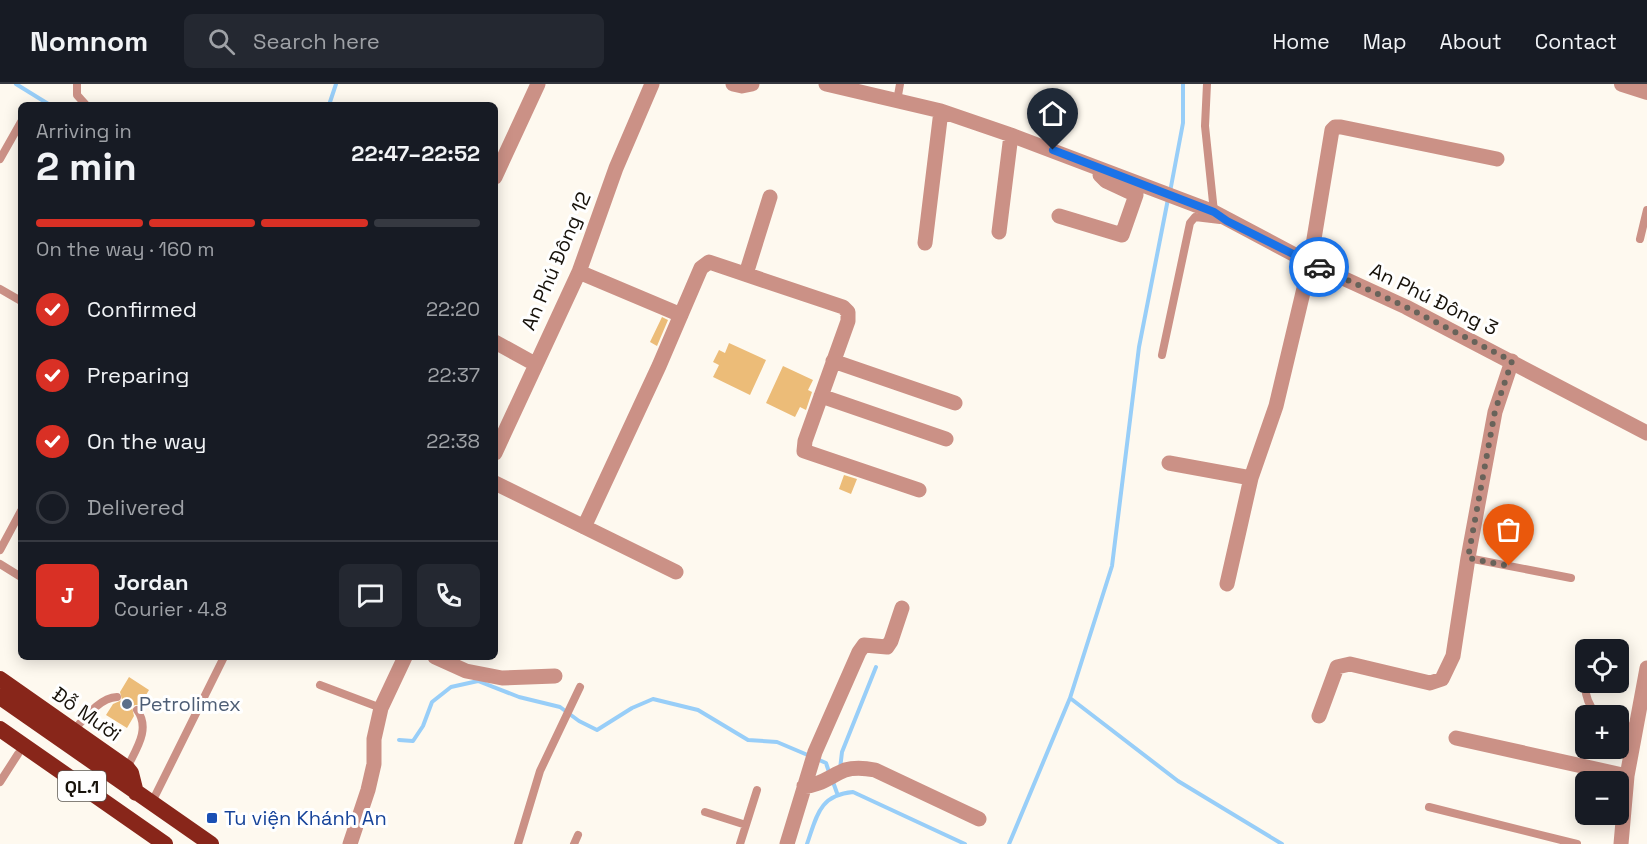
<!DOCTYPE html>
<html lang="en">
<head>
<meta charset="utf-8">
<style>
	:root { --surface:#171b24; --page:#242831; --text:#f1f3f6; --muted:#9ea1a6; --line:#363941; --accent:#d93025 }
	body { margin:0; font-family:"Space Grotesk",sans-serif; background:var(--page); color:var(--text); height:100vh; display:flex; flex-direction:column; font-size:22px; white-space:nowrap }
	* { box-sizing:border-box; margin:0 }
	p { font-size:20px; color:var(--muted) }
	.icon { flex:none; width:33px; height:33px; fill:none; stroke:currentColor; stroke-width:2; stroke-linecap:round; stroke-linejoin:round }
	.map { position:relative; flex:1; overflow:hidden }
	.sheet { position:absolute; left:18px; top:18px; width:480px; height:558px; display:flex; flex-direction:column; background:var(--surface); border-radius:9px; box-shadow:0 3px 15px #0003 }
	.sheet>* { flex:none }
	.buttons { position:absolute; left:1575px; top:555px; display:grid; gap:12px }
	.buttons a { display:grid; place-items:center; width:54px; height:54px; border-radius:9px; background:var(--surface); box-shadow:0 3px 15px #0003; font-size:30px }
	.pin { position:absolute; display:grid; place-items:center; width:51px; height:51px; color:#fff; margin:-62px -26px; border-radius:50% 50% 50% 0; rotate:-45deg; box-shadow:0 0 6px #0007 }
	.pin .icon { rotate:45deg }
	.courier { position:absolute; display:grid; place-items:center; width:60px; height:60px; margin:-30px; border:4px solid #1a73e8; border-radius:50%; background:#fff; color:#222; box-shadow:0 2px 8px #0007 }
	.summary em { font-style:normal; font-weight:700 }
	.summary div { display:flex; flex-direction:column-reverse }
	.summary { display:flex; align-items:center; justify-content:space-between; height:102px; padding:0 18px }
	h1 { font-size:39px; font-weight:700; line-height:45px }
	.bar { display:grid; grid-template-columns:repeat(4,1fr); gap:9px 6px; align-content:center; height:72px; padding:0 18px }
	.bar i { height:8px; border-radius:4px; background:var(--line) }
	.bar .selected { background:var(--accent) }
	.bar p { grid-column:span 4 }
	.line { display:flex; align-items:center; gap:15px; padding:0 18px; border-top:2px solid var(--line) }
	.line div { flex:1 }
	.round { display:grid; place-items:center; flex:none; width:63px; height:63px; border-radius:9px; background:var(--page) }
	ol { padding:0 18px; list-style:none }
	li { display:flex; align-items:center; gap:18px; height:66px }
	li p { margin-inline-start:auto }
	li .icon { padding:6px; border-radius:50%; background:var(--accent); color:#fff; stroke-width:4 }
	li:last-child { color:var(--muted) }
	li i { width:33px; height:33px; border:3px solid var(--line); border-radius:50% }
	header { display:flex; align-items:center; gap:36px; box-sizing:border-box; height:84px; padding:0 30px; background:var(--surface); border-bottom:2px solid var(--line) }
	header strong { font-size:28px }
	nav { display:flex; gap:33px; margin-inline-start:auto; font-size:21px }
	.search { width:420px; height:54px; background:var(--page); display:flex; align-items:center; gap:15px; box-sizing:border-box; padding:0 21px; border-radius:9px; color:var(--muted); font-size:22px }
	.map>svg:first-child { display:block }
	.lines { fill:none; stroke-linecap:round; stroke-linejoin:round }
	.stream { stroke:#98cef8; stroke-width:4 }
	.building { fill:#ecbc78 }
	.service { stroke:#cb9186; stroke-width:8 }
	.minor { stroke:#cb9186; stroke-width:15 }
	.tertiary { stroke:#cb9186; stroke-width:16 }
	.trunk { stroke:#88261a; stroke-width:16 }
	.done { stroke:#68635a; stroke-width:6; stroke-dasharray:0 10.8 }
	.route { stroke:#1a73e8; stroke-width:8 }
	.service-dot { fill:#5c6f8a; stroke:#fff; stroke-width:2 }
	.transit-dot { fill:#1a4fb4; stroke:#fff; stroke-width:2 }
	.labels { text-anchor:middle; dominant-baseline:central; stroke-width:6; stroke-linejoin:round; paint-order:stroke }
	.shield { fill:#fff; stroke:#5d5954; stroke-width:1.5 }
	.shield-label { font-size:18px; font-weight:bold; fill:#17120a }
	.street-label { font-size:20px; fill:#17120a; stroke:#fff }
	.service-label { font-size:20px; fill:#4e5e75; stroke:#fff; text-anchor:start }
	.transit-label { font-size:20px; fill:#164399; stroke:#fff; text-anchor:start }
</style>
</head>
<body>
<header>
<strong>Nomnom</strong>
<div class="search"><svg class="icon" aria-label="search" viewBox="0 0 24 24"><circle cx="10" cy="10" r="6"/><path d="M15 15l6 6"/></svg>Search here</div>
<nav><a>Home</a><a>Map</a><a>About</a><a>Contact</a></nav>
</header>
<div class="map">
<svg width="1647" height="760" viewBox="0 0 1647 760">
	<rect width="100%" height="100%" fill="#fef9ef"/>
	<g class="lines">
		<path class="stream" d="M16 0 50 21
			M329 21 336 0
			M1170 108 1183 39V0
			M1070 614 1178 697 1282 760
			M399 656 413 657 423 642 432 618 451 603 478 597 519 613 560 623 579 637 597 646 632 624 653 615 698 626 748 656 777 658 810 672
			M817 675 826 679 829 688
			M840 685 842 668 876 583
			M833 698 837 709
			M807 760C817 732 819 711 853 708L965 760
			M1009 760 1070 614 1112 482 1139 263 1168 115"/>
	</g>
	<path class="building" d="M662 233 668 236 657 262 650 258Z
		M729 259 766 276 750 311 713 293 719 281 713 278 719 266 725 269Z
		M783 282 813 296 808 306 812 308 806 326 800 323 795 333 766 319Z
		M844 391 857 395 851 410 839 405Z
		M129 593 149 606 140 621H135L132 623 134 632 127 644 106 631 113 620 122 616 120 608Z"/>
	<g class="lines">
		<path class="service" d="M77 0V11L86 21
			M1207 0 1205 42 1214 128
			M897 17 900 0
			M0 75 21 38
			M1640 155 1647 126
			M0 205 21 217
			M1162 271 1190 139 1195 133 1220 136
			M0 466 21 427
			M1468 474 1571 494
			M0 480 21 493
			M1585 574C1585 594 1581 619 1600 632
			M320 601 381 624
			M1618 640 1636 644
			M74 646C85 634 99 614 117 613
			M127 684C136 665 151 645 137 626
			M0 698 18 670
			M152 718 224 573
			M1429 723 1577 760
			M705 728 746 741
			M518 760 540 687 580 603
			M574 760 578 751
			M740 760 757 706"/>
		<path class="minor" d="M733 0 742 2 752 0
			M826 0 941 27 1011 51 1214 128 1310 179 1406 223 1647 349
			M495 93 538 0
			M1059 132 1122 151 1136 111 1106 97 1100 91
			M999 148 1011 51
			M925 159 941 27
			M579 188 681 231
			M746 190 770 113
			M495 258 535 280
			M833 277 955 319
			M821 312 946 355
			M495 369 579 188 616 84 652 0
			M1169 379 1251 394
			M495 399 676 488
			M584 443 659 282 701 184 709 178 843 223 848 228V237L805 357 804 367 919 406
			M1227 500 1251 394 1276 322 1310 179 1332 46 1335 43H1341L1497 75
			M435 573 466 587 502 594 555 592
			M1319 632 1337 583 1350 580 1430 599 1442 595 1453 572 1468 474 1495 328 1512 277
			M1456 654 1627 692
			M804 702C818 703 832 691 845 686 855 683 865 684 875 686L979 735
			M350 760 368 706 374 680V655L381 624 405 573
			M787 760 815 668 859 568 864 561 887 563 891 557 902 524
			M1621 760 1627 692 1647 584"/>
		<path class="tertiary" d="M1622 0 1647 8"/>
		<path class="trunk" d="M0 595 127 684 131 689 136 709
			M0 613 211 760
			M0 645 165 760"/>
	</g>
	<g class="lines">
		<path class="done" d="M1319 183 1406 223 1512 277 1495 327 1468 474 1509 482"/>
		<path class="route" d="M1053 66 1214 128 1227 137 1319 183"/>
	</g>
	<circle class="service-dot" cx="127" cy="620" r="6"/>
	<rect class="transit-dot" x="206" y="728" width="12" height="12" rx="3"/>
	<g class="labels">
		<rect class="shield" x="58" y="687" width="48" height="30" rx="4.5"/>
		<g class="shield-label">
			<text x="82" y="702">QL.1</text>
		</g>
		<g class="street-label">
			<text transform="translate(556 177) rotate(-67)">An Phú Đông 12</text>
			<text transform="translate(1434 215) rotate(26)">An Phú Đông 3</text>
			<text transform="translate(87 630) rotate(35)">Đỗ Mười</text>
		</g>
		<g class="service-label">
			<text x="139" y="620">Petrolimex</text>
		</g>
		<g class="transit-label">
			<text x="224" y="734">Tu viện Khánh An</text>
		</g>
	</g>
</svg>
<div class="buttons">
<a><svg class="icon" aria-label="locate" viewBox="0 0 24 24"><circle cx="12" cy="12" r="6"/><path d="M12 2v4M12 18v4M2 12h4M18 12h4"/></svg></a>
<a>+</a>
<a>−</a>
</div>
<div class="pin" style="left:1509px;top:482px;background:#ea580c"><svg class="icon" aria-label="bag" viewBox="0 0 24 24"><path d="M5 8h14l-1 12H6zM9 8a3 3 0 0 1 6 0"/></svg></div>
<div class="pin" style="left:1053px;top:66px;background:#1f2937"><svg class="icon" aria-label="home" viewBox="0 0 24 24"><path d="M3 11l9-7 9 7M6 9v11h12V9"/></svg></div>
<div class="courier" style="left:1319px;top:183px"><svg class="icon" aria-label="car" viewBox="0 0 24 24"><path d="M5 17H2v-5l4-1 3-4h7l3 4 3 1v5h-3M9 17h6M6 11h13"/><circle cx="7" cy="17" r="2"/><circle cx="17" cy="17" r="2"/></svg></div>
<section class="sheet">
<div class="summary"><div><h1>2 min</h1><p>Arriving in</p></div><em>22:47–22:52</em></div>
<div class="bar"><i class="selected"></i><i class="selected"></i><i class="selected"></i><i></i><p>On the way · 160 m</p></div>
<ol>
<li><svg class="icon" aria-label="check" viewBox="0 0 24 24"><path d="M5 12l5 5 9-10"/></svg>Confirmed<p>22:20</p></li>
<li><svg class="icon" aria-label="check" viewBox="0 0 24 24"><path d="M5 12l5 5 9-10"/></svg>Preparing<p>22:37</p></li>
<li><svg class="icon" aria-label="check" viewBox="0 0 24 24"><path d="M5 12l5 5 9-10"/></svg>On the way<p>22:38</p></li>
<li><i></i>Delivered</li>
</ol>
<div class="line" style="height:108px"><b class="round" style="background:var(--accent);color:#fff">J</b><div><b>Jordan</b><p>Courier · 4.8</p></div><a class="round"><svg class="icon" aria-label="chat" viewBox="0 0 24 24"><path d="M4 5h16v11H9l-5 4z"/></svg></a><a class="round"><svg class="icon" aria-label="phone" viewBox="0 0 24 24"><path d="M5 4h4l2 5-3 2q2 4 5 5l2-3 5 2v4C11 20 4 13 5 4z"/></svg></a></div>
</section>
</div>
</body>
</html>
